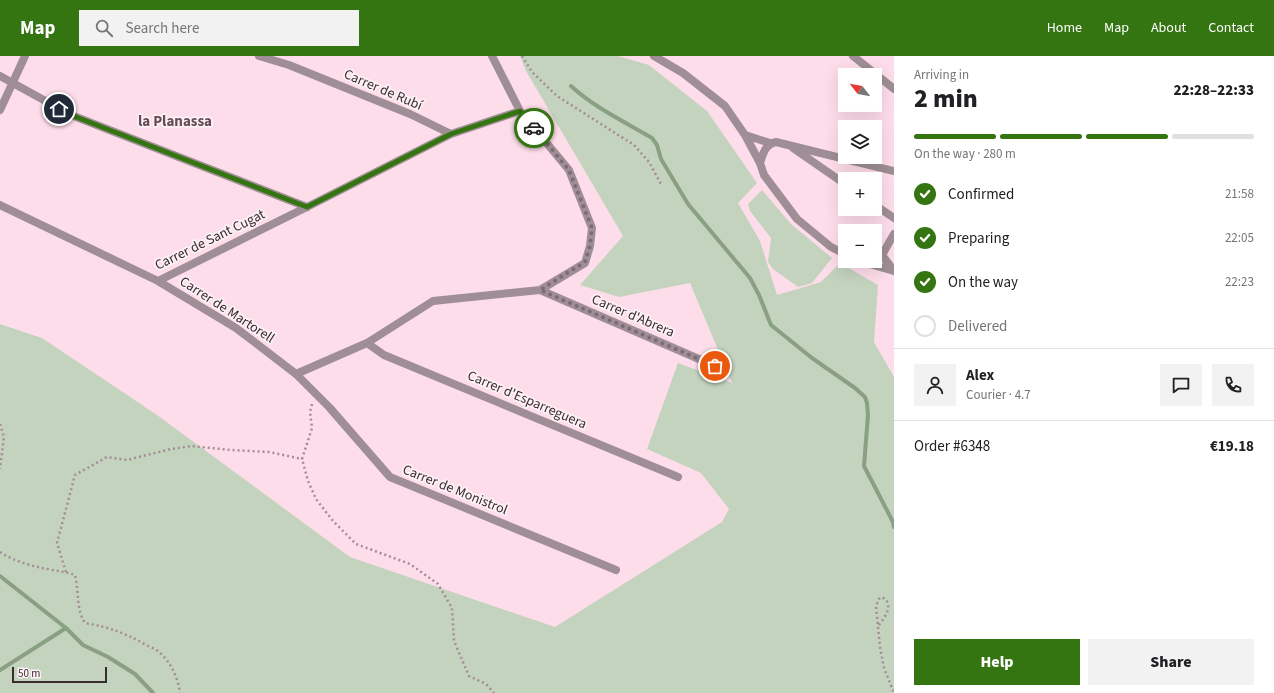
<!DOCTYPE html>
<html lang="en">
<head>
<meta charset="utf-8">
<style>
	:root { --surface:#fff; --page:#f2f2f2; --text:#202124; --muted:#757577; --line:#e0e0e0; --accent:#347511 }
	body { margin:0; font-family:"Source Sans 3",sans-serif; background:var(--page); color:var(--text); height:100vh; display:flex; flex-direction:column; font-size:15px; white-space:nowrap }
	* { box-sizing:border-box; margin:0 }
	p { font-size:13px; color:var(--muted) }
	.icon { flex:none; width:22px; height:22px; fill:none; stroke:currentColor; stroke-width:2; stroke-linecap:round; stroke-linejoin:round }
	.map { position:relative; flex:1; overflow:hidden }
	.details { display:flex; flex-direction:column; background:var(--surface); width:380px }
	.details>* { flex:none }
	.needle { width:26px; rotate:301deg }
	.buttons { position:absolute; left:838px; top:12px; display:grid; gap:8px }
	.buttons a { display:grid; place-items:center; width:44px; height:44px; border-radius:0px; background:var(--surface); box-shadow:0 4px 16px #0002; font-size:20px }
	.scale { position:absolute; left:12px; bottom:10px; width:95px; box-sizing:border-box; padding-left:4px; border:2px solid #382c31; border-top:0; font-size:11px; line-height:14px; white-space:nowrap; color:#382c31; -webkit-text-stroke:3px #fef1f6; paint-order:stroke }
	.pin { position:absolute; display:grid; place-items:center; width:34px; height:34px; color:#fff; margin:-17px; border:2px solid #fff; border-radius:50%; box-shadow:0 1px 4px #0007 }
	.courier { position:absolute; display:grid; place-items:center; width:40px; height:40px; margin:-20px; border:3px solid #347511; border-radius:50%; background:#fff; color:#222; box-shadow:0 1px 5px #0007 }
	.summary em { font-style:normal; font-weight:800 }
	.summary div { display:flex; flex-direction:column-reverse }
	.summary { display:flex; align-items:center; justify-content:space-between; height:68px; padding:0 20px }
	h1 { font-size:26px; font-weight:800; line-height:30px }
	.bar { display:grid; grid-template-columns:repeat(4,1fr); gap:6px 4px; align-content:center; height:48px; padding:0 20px }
	.bar i { height:5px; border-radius:3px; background:var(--line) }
	.bar .on { background:var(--accent) }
	.bar p { grid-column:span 4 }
	.line { display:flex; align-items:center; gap:10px; padding:0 20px; border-top:1px solid var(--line) }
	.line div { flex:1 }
	.round { display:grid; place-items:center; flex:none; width:42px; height:42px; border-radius:0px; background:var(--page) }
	ol { padding:0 20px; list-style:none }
	li { display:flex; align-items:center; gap:12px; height:44px }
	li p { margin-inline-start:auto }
	li .icon { padding:4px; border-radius:50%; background:var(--accent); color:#fff; stroke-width:4 }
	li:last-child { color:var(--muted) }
	li i { width:22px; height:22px; border:2px solid var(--line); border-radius:50% }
	.cta { display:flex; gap:8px; margin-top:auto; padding:8px 20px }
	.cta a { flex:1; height:46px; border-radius:0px; background:var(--accent); color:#fff; font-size:16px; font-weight:800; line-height:46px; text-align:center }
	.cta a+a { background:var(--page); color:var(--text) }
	header { display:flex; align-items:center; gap:24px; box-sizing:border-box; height:56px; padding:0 20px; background:var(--accent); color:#fff }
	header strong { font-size:19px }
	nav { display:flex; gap:22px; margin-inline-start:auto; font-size:14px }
	.search { width:280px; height:36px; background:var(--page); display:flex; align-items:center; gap:10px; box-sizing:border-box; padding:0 14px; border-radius:0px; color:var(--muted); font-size:15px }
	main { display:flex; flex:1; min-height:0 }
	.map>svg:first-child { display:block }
	.green { fill:#c4d3be }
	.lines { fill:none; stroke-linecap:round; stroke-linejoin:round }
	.stream { stroke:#8aa083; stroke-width:4 }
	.path { stroke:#a38c95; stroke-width:2.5; stroke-dasharray:2 3; stroke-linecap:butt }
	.street { stroke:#9f8e95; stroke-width:8 }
	.done { stroke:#7d6a72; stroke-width:4; stroke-dasharray:0 7.2 }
	.route { stroke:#347511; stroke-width:5 }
	.labels { text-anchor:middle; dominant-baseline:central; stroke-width:3.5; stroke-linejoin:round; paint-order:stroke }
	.street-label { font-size:14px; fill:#382c31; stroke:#fef1f6 }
	.neighbourhood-label { font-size:15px; font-weight:bold; fill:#674c57; stroke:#fef1f6 }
</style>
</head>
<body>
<header>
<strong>Map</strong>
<div class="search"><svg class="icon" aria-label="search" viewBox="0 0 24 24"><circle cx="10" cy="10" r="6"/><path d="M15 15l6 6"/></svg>Search here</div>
<nav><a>Home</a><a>Map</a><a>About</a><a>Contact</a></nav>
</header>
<main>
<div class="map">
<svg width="894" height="637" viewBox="0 0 894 637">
	<rect width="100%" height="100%" fill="#feddea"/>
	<path class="green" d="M520 0H618L649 9 707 55 757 127 738 147 760 185 777 239 821 226 840 207 878 229 874 286 894 321V637H0V268L42 282 157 359 350 501 555 571 722 466 729 453 701 417 647 393 678 307 732 327 690 227 619 241 580 229 623 180 526 15Z
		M762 134 791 168 832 202 812 227 798 231 773 213 768 206 771 182 750 155 748 148Z"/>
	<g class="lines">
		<path class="stream" d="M571 30C595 52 625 66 652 82L657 89 661 103 688 148 750 222 759 239 771 269 812 302 855 332 865 341 867 347 868 359 864 410 893 466 894 471
			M0 520 66 572 83 589 108 601 135 618 153 637
			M0 614 66 572"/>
		<path class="path" d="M522 0 532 16 557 40 634 89 649 106 662 130
			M312 348 310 356 312 372 302 403 308 425 316 443 333 465 356 488 410 508 438 528 452 552 454 585 469 620 486 628 494 637
			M0 368 4 381 0 413
			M0 496C14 505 31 510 47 513 57 515 66 516 75 519 79 534 76 554 85 567 109 571 125 577 146 589 150 591 156 593 159 596 171 606 178 622 180 637
			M66 516 57 487 75 419 107 401 127 404 171 393 191 390 231 394 269 396 302 403
			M879 569C886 560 894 548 882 541L879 543 876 550 880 591 884 612 894 637"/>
		<path class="street" d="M259 0 289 9 410 58 451 78
			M654 0 683 17 725 50 745 79 760 107 764 119 797 163 831 191 845 198
			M853 0 894 33
			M0 20 71 59 307 151
			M0 54 25 0
			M745 79 770 87
			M793 92 845 128
			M760 107C763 98 765 88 776 86L894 115
			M0 149 158 225 307 151 451 78 520 55
			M875 149 894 162
			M859 205 894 215
			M894 215 882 199 894 178
			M158 225 236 272 296 318 329 351 390 421 616 514
			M540 234 715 310
			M367 287 384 299 678 421
			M296 318 367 287 433 245 540 234 585 207 590 190 592 172 569 114 520 55 492 0"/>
	</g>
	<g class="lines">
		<path class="done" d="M534 72 569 114 592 172 590 190 585 206 540 234 715 310"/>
		<path class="route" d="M59 53 71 59 307 151 451 78 520 55 534 72"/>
	</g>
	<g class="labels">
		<g class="street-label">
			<text transform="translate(383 34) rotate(23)">Carrer de Rubí</text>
			<text transform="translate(210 184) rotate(-26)">Carrer de Sant Cugat</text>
			<text transform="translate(227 254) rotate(33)">Carrer de Martorell</text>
			<text transform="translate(633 260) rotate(23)">Carrer d'Abrera</text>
			<text transform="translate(527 344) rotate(23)">Carrer d'Esparreguera</text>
			<text transform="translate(455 434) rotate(22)">Carrer de Monistrol</text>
		</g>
		<g class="neighbourhood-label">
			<text x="175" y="65">la Planassa</text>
		</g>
	</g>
</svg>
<div class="buttons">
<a><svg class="needle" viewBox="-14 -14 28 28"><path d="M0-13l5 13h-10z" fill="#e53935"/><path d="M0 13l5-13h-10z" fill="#757577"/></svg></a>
<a><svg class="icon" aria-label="layers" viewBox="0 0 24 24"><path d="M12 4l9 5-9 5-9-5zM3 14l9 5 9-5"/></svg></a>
<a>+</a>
<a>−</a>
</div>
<div class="scale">50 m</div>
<div class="pin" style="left:715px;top:310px;background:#ea580c"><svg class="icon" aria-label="bag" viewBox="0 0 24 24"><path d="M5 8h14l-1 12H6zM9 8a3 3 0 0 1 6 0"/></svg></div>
<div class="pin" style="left:59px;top:53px;background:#1f2937"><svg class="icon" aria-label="home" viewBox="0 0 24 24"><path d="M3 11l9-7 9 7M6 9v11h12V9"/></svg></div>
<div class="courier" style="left:534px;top:72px"><svg class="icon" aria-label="car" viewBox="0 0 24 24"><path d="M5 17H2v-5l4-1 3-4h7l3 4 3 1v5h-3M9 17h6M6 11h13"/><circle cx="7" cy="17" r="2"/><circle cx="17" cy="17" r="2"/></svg></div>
</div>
<section class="details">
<div class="summary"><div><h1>2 min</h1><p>Arriving in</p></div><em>22:28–22:33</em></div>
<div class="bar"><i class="on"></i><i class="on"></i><i class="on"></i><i></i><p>On the way · 280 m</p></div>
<ol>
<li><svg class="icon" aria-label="check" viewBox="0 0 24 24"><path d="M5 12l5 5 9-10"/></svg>Confirmed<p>21:58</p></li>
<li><svg class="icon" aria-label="check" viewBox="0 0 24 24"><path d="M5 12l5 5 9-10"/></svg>Preparing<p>22:05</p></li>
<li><svg class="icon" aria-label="check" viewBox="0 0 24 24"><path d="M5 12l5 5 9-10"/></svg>On the way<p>22:23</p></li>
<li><i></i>Delivered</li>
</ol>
<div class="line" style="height:72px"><a class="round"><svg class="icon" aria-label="person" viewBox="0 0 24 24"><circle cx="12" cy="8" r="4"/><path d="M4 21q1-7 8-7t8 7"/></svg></a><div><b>Alex</b><p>Courier · 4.7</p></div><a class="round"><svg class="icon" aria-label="chat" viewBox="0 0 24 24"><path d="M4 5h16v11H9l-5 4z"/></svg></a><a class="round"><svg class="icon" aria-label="phone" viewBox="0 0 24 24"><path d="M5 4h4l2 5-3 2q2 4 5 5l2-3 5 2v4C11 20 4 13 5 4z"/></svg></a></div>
<div class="line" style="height:52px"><div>Order #6348</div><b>€19.18</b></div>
<div class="cta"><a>Help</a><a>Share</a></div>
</section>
</main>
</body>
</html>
